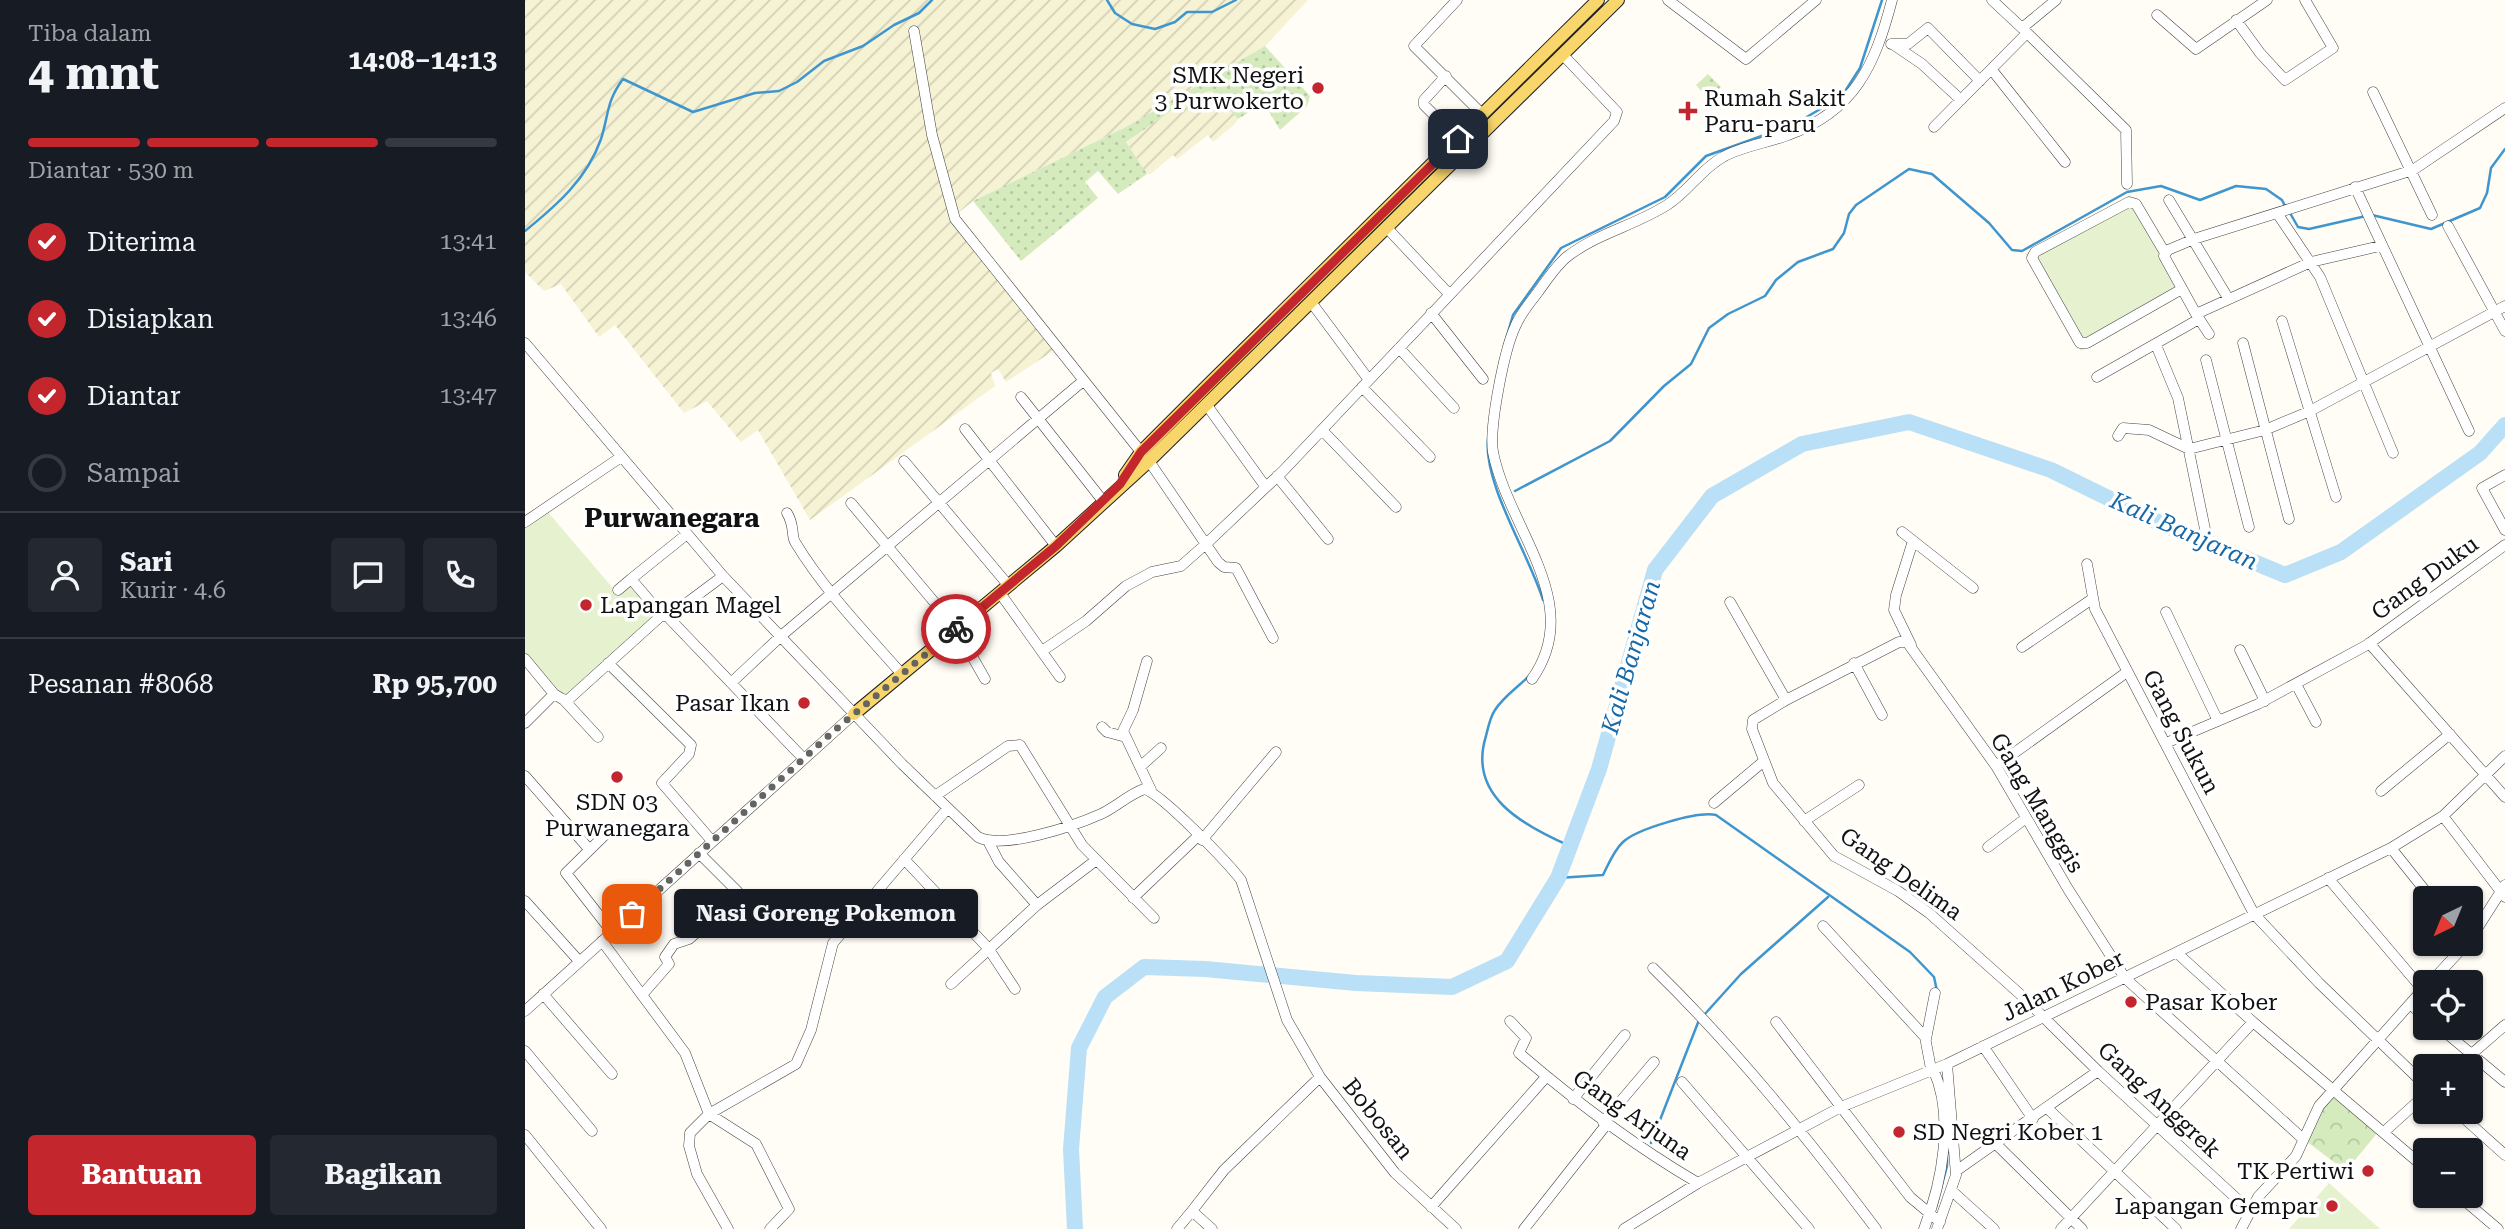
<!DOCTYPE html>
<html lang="id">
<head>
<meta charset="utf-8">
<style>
	:root { --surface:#171b24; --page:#242831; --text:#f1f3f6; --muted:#9ea1a6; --line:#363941; --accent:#c4262e }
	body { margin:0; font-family:"Roboto Serif",serif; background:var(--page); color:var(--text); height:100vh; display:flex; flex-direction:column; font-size:26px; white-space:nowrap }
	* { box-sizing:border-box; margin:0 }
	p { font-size:23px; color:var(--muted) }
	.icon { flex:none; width:38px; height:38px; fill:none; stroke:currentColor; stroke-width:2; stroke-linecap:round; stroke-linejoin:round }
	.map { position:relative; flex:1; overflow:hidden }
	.details { display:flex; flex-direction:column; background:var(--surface); width:525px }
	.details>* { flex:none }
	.needle { width:46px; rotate:223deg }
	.controls { position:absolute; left:1888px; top:886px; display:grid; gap:14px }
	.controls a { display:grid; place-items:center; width:70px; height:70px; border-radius:7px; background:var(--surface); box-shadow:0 2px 5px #0004; font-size:35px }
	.pin { position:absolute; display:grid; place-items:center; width:60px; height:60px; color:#fff; margin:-30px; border-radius:14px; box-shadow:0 4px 10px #0006 }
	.courier { position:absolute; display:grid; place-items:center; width:70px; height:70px; margin:-35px; border:5px solid #c4262e; border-radius:50%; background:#fff; color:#222; box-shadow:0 2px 9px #0007 }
	.bubble { position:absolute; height:49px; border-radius:7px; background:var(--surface); box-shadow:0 2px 5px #0004; font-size:23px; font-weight:700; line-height:49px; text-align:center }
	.headline em { font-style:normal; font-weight:700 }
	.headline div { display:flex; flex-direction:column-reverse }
	.headline { display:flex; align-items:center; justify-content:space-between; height:119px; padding:0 28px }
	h1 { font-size:46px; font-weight:700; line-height:52px }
	.bar { display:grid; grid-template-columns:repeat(4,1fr); gap:10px 7px; align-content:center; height:84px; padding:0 28px }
	.bar i { height:9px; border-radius:5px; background:var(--line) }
	.bar .on { background:var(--accent) }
	.bar p { grid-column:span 4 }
	.line { display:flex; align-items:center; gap:18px; padding:0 28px; border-top:2px solid var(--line) }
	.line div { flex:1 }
	.round { display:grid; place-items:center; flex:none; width:74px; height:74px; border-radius:7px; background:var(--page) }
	ol { padding:0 28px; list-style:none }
	li { display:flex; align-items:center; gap:21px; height:77px }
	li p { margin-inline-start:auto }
	li .icon { padding:7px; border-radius:50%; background:var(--accent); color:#fff; stroke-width:4 }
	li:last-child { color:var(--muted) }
	li i { width:38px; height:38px; border:4px solid var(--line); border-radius:50% }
	.primary-button { display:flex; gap:14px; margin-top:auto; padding:14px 28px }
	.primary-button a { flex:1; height:80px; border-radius:7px; background:var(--accent); color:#fff; font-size:28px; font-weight:700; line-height:80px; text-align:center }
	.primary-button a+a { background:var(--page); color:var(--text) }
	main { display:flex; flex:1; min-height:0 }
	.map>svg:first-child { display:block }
	.farmland { fill:url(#farmland-furrows) }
	.grass { fill:url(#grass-dots) }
	.park { fill:url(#park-crowns) }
	.pitch { fill:#e6f2cf }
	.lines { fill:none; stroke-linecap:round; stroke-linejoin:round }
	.stream { stroke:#3f96cf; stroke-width:2.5 }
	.river { stroke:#b9e0f7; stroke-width:16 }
	.minor-casing { stroke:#444; stroke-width:11 }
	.major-casing { stroke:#222; stroke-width:14 }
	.minor { stroke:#fff; stroke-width:10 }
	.major { stroke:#f9d66b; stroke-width:12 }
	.done { stroke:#646461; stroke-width:7; stroke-dasharray:0 12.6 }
	.route { stroke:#c4262e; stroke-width:9 }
	.poi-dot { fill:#c4262e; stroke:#fff; stroke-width:2.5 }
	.labels { text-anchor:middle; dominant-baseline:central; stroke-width:7; stroke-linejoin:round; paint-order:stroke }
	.poi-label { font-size:23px; fill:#111; stroke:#fff; text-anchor:end }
	.street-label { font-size:23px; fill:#111; stroke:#fff }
	.water-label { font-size:24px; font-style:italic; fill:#1768a6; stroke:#fff }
	.quarter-label { font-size:26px; font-weight:bold; fill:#111; stroke:#fff }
</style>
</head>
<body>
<main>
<section class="details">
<div class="headline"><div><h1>4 mnt</h1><p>Tiba dalam</p></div><em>14:08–14:13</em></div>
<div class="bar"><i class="on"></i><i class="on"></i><i class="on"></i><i></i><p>Diantar · 530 m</p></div>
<ol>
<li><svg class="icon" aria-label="check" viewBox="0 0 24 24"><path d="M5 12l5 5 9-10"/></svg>Diterima<p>13:41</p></li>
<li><svg class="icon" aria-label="check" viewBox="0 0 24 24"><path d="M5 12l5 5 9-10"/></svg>Disiapkan<p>13:46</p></li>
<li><svg class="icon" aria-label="check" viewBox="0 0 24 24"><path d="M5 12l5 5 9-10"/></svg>Diantar<p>13:47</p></li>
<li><i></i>Sampai</li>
</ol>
<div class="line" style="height:126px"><a class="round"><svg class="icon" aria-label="person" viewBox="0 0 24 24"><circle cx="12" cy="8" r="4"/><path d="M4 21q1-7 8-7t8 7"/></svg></a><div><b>Sari</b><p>Kurir · 4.6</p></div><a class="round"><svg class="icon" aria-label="chat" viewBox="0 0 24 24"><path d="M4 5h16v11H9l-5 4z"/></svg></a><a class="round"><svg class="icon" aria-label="phone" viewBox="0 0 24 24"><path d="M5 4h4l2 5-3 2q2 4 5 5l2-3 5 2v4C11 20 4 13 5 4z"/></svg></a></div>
<div class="line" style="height:91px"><div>Pesanan #8068</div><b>Rp 95,700</b></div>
<div class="primary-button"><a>Bantuan</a><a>Bagikan</a></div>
</section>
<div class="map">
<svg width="1980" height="1229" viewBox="0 0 1980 1229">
	<defs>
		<pattern id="farmland-furrows" width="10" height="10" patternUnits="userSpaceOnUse" patternTransform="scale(1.75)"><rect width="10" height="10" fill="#f6f3d4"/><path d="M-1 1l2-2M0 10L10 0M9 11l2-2" fill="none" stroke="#d2cfb5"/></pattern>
		<pattern id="grass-dots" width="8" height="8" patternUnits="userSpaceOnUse" patternTransform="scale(1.75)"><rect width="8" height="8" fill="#d5ebbd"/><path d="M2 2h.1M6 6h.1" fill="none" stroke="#b6c8a1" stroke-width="1.8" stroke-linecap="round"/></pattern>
		<pattern id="park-crowns" width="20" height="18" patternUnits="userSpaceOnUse" patternTransform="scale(1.75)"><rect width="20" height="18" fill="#d5ebbd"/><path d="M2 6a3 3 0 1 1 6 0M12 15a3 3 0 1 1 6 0" fill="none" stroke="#b6c8a1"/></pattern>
	</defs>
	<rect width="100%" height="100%" fill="#fffdf5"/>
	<path class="farmland" d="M0 0H783L740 46 601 127 448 201 427 218 534 347 481 382 473 369 466 373 470 386 285 520 233 430 216 442 182 401 159 413 90 325 74 337 36 284 19 291 0 272Z
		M687 91 696 97 713 119 709 125 688 142 683 135 652 159 648 155 626 174H621L601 142 672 93Z"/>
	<path class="grass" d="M740 46 785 96 782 106 755 130 739 103 713 119 687 91 672 93 601 142 622 174 593 194 573 171 560 182 573 198 496 261 448 201 601 127Z
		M1183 74 1196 87 1183 99 1171 85Z"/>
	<path class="park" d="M1809 1091 1853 1132 1821 1171 1777 1138Z"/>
	<path class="pitch" d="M1605 195 1659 293 1556 351 1500 254Z
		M22 511 92 593 104 584 133 617 76 672 39 697 0 656V525Z
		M1804 1183 1855 1229H1764Z"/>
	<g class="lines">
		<path class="stream" d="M582 0 590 13 607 24 630 29 650 22 662 12H687L711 0
			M1765 213 1773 227 1784 229 1841 216
			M1847 215 1906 229 1955 208 1962 193 1966 168 1980 149
			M0 231C32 205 62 179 76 139 84 114 81 102 98 79L168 112 230 93 254 91 272 82 299 61 338 46 369 25 394 13 407 0
			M979 346 988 315 1036 248 1140 197 1181 156 1270 124 1317 96 1335 68 1357 0
			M963 439C958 484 1005 556 1018 600
			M990 491 1085 441 1139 386 1166 364 1184 328 1203 314 1240 296 1251 280 1273 262 1308 249 1319 233 1324 214 1331 205 1384 169 1407 174 1464 223 1487 250 1497 251 1602 192 1636 186 1675 200 1711 186 1741 189 1757 200 1761 208
			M1004 676C993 687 978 697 970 710 965 717 963 728 961 736 942 796 999 826 1045 846
			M1033 878 1078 875C1083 865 1089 850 1098 842 1112 829 1172 811 1191 815L1385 952 1409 977 1412 991
			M1179 1015 1216 974 1303 897
			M1126 1143 1174 1020
			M1411 1207 1422 1166V1155"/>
		<path class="river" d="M550 1229 546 1149 554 1048 580 997 619 967 680 969 831 983 927 987 982 961 1033 878 1074 769 1130 570 1187 496 1277 444 1384 422 1526 470 1628 520 1760 575 1816 552 1955 453 1980 425"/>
		<defs>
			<path id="minor" d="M932 0 889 46 957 114
				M1143 0 1221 59 1291 0
				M1467 0 1497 28 1531 0
				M1632 15 1671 49 1742 0
				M1711 20 1735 53 1760 80 1808 48 1780 0
				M1497 28 1601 130 1602 184
				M389 31 407 135 430 219 616 452
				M1366 44H1383L1403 28 1455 81
				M1369 45 1397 64 1436 100
				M1467 70 1540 162
				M921 76 899 100V105L933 139
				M1848 92 1907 215
				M1409 127 1502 33
				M1830 187 1944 431
				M1644 200 1703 298
				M1752 213 1795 277 1868 453
				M1923 226 1980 331
				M862 228 924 294
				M1640 253 1611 204 1604 202 1510 252 1507 258 1555 343H1562L1657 289
				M786 302 844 380
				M906 313 958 379
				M1671 314 1639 256 1643 250 1669 239 1888 170 1980 108
				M1757 321 1811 497
				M1684 334 1671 314 1786 262 1855 246
				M0 343 198 576 377 764 453 837C478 850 549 826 576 814 591 807 603 795 619 789 636 793 703 863 716 880L762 1020 795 1077 870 1173 931 1229
				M1718 343 1764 519
				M1631 345 1653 398 1680 529
				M874 348 929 408
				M1681 360 1724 527
				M1572 377 1674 319
				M837 387 905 457
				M496 397 578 501
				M681 404 740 486
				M440 429 531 546
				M797 430 871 507
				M1593 436 1598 428 1624 430 1664 449 1740 430 1785 411 1980 306
				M379 461 484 586
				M624 461 693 562 699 567 711 568 748 638
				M1980 475 1957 488 1980 530
				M752 476 803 539
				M326 503 431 628 460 679
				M262 513C270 526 266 535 270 542 299 590 339 631 375 672
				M0 522 96 457
				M1377 532 1448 588
				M1562 564 1570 609 1729 914 1794 983 1900 1085
				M93 590 106 579
				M475 593 535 677
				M1205 602 1261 700
				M1641 612 1693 721
				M137 615 106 579 162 534
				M143 617 278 758
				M1844 643 1980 797
				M1386 645 1369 610 1371 595 1388 541
				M1497 647 1567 599
				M1715 650 1740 701
				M517 651 561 621 601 586 627 572 656 566 682 543 758 471 1089 121 1092 112 1038 55
				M0 659 29 694 39 700 44 699 137 615 143 617 198 576
				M622 661 608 710 598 731 626 790
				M83 663 166 745 164 754 137 783 187 841
				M1329 663 1357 715
				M1007 679C1061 603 983 529 968 452 964 427 979 351 990 327 995 314 1005 303 1013 292 1022 280 1031 265 1043 256 1073 233 1111 225 1142 205 1163 192 1176 169 1198 157 1217 146 1243 143 1263 135 1330 111 1350 65 1367 0
				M206 683 256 636 558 381
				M1771 684 1791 722
				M39 700 73 737
				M0 723 29 694
				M577 727 582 732 601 737
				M1641 743 1733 704 1842 645 1980 545
				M616 766 636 748
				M1471 766 1602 672
				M0 776 64 849
				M1856 791 1925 734
				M410 796 483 746 495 745 557 845 629 918
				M1189 803 1239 761
				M1918 816 1980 897
				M1279 821 1334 785
				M677 840 751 752
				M464 843 474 862 512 905
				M1463 847 1501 818
				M1866 848 1906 898
				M379 859 463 948 490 989
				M1803 878 1898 990
				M608 898 673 836
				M0 901 54 961
				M1298 926 1400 1037 1406 1069
				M87 932 41 873 88 827
				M1946 938 1980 885
				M77 941 160 1053 184 1114 231 1144 264 1209 245 1229
				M1652 953 1728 1022 1900 1168
				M1128 968C1210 1048 1282 1137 1351 1229
				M1906 982 1942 943
				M426 984 512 905 570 861
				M18 994 87 1074
				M117 995 144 964 140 957 149 944 164 939 213 896V892L174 853
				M1885 1004 1900 1017
				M0 1011 329 714
				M985 1021 1001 1038 994 1053C1051 1102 1108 1145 1173 1183
				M1251 1022 1385 1197 1415 1222
				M1914 1027 1980 1082
				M1401 1039 1410 993
				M1458 1046 1508 1119
				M0 1051 67 1131
				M1933 1066 1980 1025
				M1157 1082 1284 1229
				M1048 1099 1100 1035
				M1522 1108 1651 1229
				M1931 1111 1980 1155
				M1078 1122 1129 1062
				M1859 1132 1900 1095
				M0 1135 76 1229
				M1471 1144 1557 1229
				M1431 1171 1573 1071
				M1427 1191 1469 1229
				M1933 1195 1973 1229
				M906 1207 1021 1077
				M1724 1210 1573 1071 1496 995 1404 913 1373 891 1309 856 1248 783 1227 729 1228 720 1261 700 1374 642H1382L1471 766 1543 889 1600 978 1777 1138
				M203 1229 172 1174 164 1146 165 1133 184 1114 271 1064 286 1030 308 943 423 808
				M652 1229 667 1211
				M687 1229 667 1211 670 1207 699 1170 795 1077
				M999 1229 1081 1125
				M1099 1229 1173 1183 1316 1107 1422 1064 1866 848 1918 816 1980 756
				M1399 1229C1417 1182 1430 1117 1408 1069
				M1412 1229 1431 1175 1422 1064
				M1536 1229 1728 1022
				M1716 1229 1733 1197 1771 1156 1794 1106 1900 987"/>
			<path id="major" d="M600 475 616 452 684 384 1073 0
				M329 714 531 546 624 461 1093 0"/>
		</defs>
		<use href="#minor" class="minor-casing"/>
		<use href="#major" class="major-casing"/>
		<use href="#minor" class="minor"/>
		<use href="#major" class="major"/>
	</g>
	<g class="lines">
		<path class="done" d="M107 914 310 730 431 629"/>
		<path class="route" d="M431 629 531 546 595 484 616 452 933 139"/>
	</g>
	<g class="poi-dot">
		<circle cx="793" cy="88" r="7"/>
		<path d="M1159.5 100.5h7v7h7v7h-7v7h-7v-7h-7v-7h7z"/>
		<circle cx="61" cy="605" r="7"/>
		<circle cx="279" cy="703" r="7"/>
		<circle cx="92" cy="777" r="7"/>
		<circle cx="1606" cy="1002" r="7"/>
		<circle cx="1374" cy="1132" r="7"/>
		<circle cx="1843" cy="1171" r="7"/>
		<circle cx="1807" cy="1206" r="7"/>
	</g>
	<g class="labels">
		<g class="poi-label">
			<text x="779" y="75">SMK Negeri<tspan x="779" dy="26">3 Purwokerto</tspan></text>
			<text x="1179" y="98" text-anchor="start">Rumah Sakit<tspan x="1179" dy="26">Paru-paru</tspan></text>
			<text x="75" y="605" text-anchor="start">Lapangan Magel</text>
			<text x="265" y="703">Pasar Ikan</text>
			<text x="92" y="802" text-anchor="middle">SDN 03<tspan x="92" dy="26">Purwanegara</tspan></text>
			<text x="1620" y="1002" text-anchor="start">Pasar Kober</text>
			<text x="1388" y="1132" text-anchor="start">SD Negri Kober 1</text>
			<text x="1829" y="1171">TK Pertiwi</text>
			<text x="1793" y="1206">Lapangan Gempar</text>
		</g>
		<g class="street-label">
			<text transform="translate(1900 578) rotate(-36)">Gang Duku</text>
			<text transform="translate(1656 732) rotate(62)">Gang Sukun</text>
			<text transform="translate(1512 803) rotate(59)">Gang Manggis</text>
			<text transform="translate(1376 874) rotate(35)">Gang Delima</text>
			<text transform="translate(1538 986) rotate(-26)">Jalan Kober</text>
			<text transform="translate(1634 1100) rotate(43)">Gang Anggrek</text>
			<text transform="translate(1107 1115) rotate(35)">Gang Arjuna</text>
			<text transform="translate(853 1119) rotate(51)">Bobosan</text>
		</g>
		<g class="water-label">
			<text transform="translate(1659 531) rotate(24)">Kali Banjaran</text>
			<text transform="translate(1106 657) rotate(-74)">Kali Banjaran</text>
		</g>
		<g class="quarter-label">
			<text x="147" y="518">Purwanegara</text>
		</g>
	</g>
</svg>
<div class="controls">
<a><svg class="needle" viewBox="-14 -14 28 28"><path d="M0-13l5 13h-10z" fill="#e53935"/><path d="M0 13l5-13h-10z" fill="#9ea1a6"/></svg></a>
<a><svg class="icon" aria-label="locate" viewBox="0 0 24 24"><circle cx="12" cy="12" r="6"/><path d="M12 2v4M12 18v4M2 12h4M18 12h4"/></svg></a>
<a>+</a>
<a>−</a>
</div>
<div class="pin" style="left:107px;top:914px;background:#ea580c"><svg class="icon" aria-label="bag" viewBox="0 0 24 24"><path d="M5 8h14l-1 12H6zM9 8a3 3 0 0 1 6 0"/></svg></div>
<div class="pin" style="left:933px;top:139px;background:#1f2937"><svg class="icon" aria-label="home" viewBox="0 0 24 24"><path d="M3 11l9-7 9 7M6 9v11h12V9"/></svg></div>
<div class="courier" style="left:431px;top:629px"><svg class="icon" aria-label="bike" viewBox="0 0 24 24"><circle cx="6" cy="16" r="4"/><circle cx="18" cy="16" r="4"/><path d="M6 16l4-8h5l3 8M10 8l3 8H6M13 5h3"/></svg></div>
<div class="bubble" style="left:149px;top:889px;width:304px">Nasi Goreng Pokemon</div>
</div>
</main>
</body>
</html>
